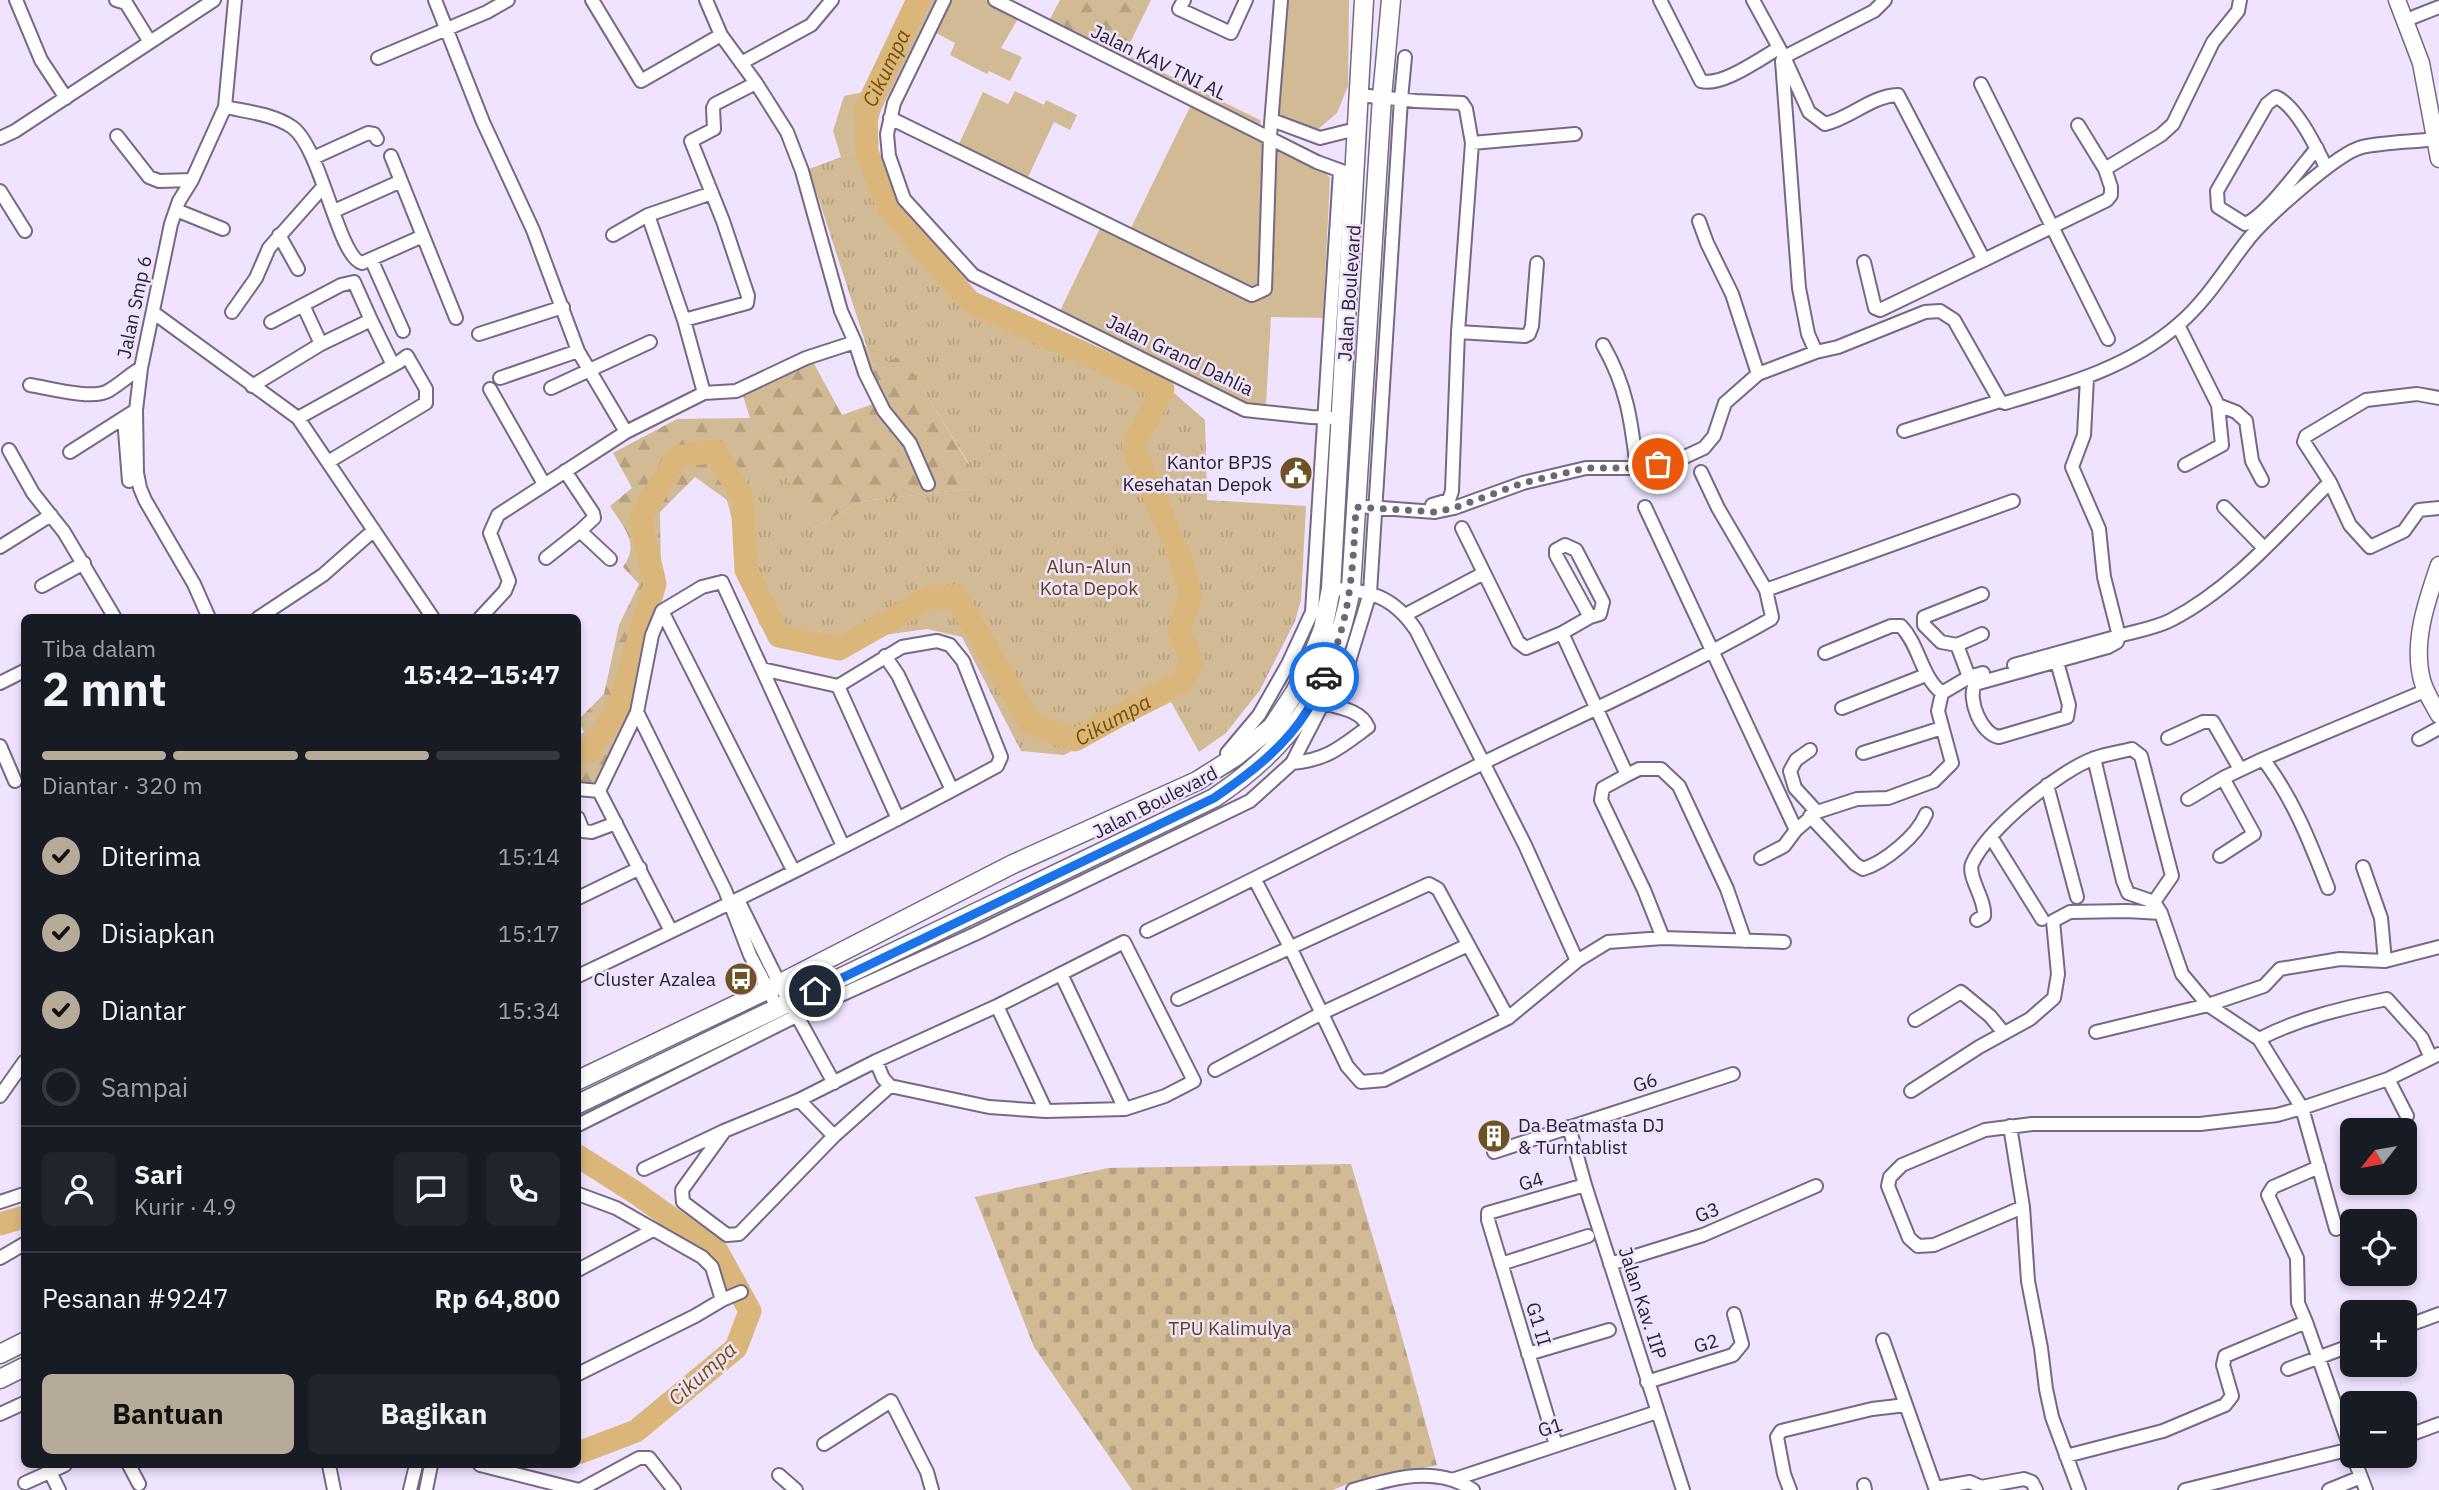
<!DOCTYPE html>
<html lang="id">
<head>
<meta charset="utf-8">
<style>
	:root { --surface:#171b24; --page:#20242c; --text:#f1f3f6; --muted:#9ea1a6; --line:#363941; --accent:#b6ab98 }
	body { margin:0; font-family:"IBM Plex Sans",sans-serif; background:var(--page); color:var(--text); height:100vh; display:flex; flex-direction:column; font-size:26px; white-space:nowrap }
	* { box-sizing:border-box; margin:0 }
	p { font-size:23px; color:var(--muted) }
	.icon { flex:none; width:38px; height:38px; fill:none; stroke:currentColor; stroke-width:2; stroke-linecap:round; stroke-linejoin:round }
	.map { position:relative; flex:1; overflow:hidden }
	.drawer { position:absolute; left:21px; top:614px; width:560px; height:854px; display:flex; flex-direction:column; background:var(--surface); border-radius:10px; box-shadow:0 4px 10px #0003 }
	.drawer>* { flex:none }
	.needle { width:46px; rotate:239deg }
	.controls { position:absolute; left:2340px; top:1118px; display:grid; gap:14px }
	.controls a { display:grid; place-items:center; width:77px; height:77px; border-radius:10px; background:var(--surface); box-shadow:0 4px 10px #0003; font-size:35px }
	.pin { position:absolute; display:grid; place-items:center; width:60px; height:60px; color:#fff; margin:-30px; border:4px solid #fff; border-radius:50%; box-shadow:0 2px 7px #0007 }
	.courier { position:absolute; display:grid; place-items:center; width:70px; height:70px; margin:-35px; border:5px solid #1a73e8; border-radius:50%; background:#fff; color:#222; box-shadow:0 2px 9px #0007 }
	.headline em { font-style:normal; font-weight:700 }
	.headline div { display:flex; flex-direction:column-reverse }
	.headline { display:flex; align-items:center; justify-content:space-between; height:119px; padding:0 21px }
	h1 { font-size:46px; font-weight:700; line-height:52px }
	.bar { display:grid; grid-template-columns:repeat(4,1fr); gap:10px 7px; align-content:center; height:84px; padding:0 21px }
	.bar i { height:9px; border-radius:5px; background:var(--line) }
	.bar .active { background:var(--accent) }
	.bar p { grid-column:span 4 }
	.line { display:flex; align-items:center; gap:18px; padding:0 21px; border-top:2px solid var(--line) }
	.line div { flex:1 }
	.round { display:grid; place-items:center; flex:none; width:74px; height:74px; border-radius:10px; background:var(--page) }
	ol { padding:0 21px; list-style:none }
	li { display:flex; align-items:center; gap:21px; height:77px }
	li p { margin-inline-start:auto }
	li .icon { padding:7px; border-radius:50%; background:var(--accent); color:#111; stroke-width:4 }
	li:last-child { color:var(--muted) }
	li i { width:38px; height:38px; border:4px solid var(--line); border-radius:50% }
	.cta { display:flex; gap:14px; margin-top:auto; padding:14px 21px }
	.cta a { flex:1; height:80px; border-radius:10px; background:var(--accent); color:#111; font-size:28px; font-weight:700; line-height:80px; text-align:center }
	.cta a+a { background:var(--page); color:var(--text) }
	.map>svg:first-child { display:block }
	.grass { fill:#d2ba94 }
	.forest { fill:url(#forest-firs) }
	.cemetery { fill:url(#cemetery-stones) }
	.park { fill:url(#park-tufts) }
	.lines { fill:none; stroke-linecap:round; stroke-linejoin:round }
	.river { stroke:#dbb67b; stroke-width:23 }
	.minor-casing { stroke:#756986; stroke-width:16 }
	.tertiary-casing { stroke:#756986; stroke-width:19 }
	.secondary-casing { stroke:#756986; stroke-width:21 }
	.minor { stroke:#fff; stroke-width:12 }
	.tertiary { stroke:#fff; stroke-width:16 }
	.secondary { stroke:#fff; stroke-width:18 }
	.done { stroke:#6e6677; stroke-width:7; stroke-dasharray:0 12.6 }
	.route { stroke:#1a73e8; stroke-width:9 }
	.labels { text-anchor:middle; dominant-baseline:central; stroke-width:5; stroke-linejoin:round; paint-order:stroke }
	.street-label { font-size:19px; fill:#28232e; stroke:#efe3fe }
	.poi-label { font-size:19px; fill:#28232e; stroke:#efe3fe; text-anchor:end }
	.park-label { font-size:19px; fill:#5e4417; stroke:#efe3fe }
	.water-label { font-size:21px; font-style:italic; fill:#745004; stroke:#efe3fe }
</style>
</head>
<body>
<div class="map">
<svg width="2439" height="1490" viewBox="0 0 2439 1490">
	<defs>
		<pattern id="forest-firs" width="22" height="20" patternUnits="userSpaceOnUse" patternTransform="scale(1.75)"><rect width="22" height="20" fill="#d2ba94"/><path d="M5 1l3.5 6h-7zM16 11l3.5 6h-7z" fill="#b4a080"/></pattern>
		<pattern id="cemetery-stones" width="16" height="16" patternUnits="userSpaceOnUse" patternTransform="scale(1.75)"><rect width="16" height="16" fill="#d2ba94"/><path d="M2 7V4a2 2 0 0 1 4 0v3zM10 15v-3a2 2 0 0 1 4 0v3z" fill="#b4a080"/></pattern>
		<pattern id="park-tufts" width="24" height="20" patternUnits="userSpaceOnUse" patternTransform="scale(1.75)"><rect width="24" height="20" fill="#d2ba94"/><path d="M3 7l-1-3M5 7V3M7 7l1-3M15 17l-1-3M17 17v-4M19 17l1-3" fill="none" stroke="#b4a080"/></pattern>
	</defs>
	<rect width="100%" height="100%" fill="#efe3fe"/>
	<path class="grass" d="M907 0H936L881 110 869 151 841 157 833 131 844 96 869 91Z
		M948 0H986L1019 17 1001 48 1022 57 1010 81 989 71 987 74 950 55 955 43 934 32Z
		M1286 0H1349L1348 86 1337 113 1316 131 1278 116Z
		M1125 54 1260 120 1261 123 1258 126 1122 59Z
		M1015 91 1044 105 1046 100 1077 115 1070 130 1054 122 1028 177 959 144 983 92 1008 104Z
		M1191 105 1322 168 1330 178 1323 318 1271 317 1266 404 1248 405 1181 375 1058 315 1106 216 1131 228Z"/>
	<path class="forest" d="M1060 0H1151L1122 59 1048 23Z
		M866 346 873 366 903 355 969 465V489L862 501 814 528 740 475 727 500 695 477 660 512 661 573 646 640 633 711 596 783 578 781V737L584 732 578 720 604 694 619 625 639 584 623 567C641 543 623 527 610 506L632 488 613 453 677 419 750 418 743 396 813 362 842 415 873 404 854 350Z"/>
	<path class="cemetery" d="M1351 1164 1396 1315 1437 1465 1345 1485 1333 1490H1132L1034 1347 975 1197 1108 1168Z"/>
	<path class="park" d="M869 151 891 209 972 301 1046 340 1067 342 1166 386 1205 420 1207 500 1306 506 1301 600 1295 621 1260 690 1226 733 1199 752 1171 702 1064 755 1021 751 962 637 927 629 834 642 780 646 759 624 727 500 740 475 784 473 814 528 862 501 969 489V464L903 356 873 366 809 169 841 157Z"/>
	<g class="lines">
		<g class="river">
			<path id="s1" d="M578 750 589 752 618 709 655 584 640 518 677 457 715 451 742 497 746 570 779 636 839 649 929 598 956 596 1031 724 1075 740 1182 681 1192 662 1179 630 1191 595 1181 559 1133 446 1163 389 970 302 889 209 867 152 866 109 918 0"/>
			<path d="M578 1156 636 1193 717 1251 750 1311 736 1348 636 1431 578 1453"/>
			<path d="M0 1224 24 1217"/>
		</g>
		<defs>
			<path id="minor" d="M16 0 41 60 66 98
				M116 0 126 3 150 42
				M435 0 483 122 533 230 578 351 626 432
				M592 0 641 81 721 35
				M944 0 894 103 887 134 889 156 904 199 973 275 1245 410 1311 417 1341 418
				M995 0 1317 162 1347 173
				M1184 0 1179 9 1231 33 1246 0
				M1660 0 1701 81C1722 87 1761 58 1779 48
				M1753 0 1784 57 1809 112 1825 124C1851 118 1871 96 1898 95L1984 260 2107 200 2111 195V187L2105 169 2161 135 2173 124 2213 42 2238 11 2240 0
				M2406 20 2439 7
				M1784 57 1874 11 1885 0
				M378 58 487 12 508 0
				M1782 61 1799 288 1808 334 1816 352
				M741 63 811 25 832 0
				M1981 84 2108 339
				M1359 95 1416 101 1462 103 1466 109 1472 143 1458 332 1452 491 1449 500 1432 505
				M225 107C248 112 273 114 292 127 321 147 338 257 362 263L423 236 456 318
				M890 118 1252 295 1265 289 1270 137 1281 0
				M1272 120 1320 138 1356 129
				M2078 125 2105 169
				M117 136 149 177 159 181 192 180
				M0 138 15 131 214 0
				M1472 143 1575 134
				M2317 148C2301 167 2266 216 2245 224L2218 207 2217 191 2267 104 2276 97C2296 105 2316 147 2326 167
				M391 156 423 236
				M313 158 368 133 374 134 377 139
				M0 191 25 231
				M176 210 223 229
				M334 211 399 182
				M648 215 684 320 704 393
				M1699 221 1707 243 1732 294 1758 374
				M279 235 298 269
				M613 235 648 215 712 193
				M371 259 403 331
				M1864 262 1875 308 1880 310 1984 260
				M354 282 371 320 321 344 303 305 341 285Z
				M232 312 256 278 269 248 323 187
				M154 313 298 418 433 618
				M371 320 393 365
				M684 320 747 303 748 296 723 221 691 141 714 129 713 108 715 104 756 83
				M271 322 303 305
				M2178 325 2218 405 2222 445 2185 465
				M1458 332 1525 336 1529 334 1532 326 1537 263
				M479 334 563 307
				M855 342 865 373 884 411 910 443 928 484
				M1603 345C1627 387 1631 420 1637 468
				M500 378 578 351
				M30 385C50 388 91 400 108 391 120 384 129 375 141 368
				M252 386 321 344
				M551 388 650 342
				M490 389 544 484
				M2218 405 2236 412 2246 421 2252 461 2262 480
				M124 418 129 481
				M298 418 399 362 407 356 426 389V403L328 462
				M1904 431 2000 401
				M9 450 33 493 64 532 115 618
				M70 452 136 410
				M565 471 593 513 594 518 580 531 610 559
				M2330 482 2350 525 2370 547 2404 531 2419 510 2439 508
				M1368 507 1435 512 1454 508 1523 483 1586 468H1637L1678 460 1704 448 1714 436 1725 403 1758 374 1816 352 1838 347 1925 312 1940 311 1954 320 2000 401 2005 403C2066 385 2130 367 2179 324 2207 300 2225 269 2247 241 2263 220 2337 153 2362 147 2386 142 2412 142 2436 139
				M1645 507 1796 830 1784 846 1761 858
				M2224 507 2264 548
				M1462 528 1518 642 1526 648 1562 633
				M0 547 51 515
				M546 558 580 531
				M42 586 84 563
				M1331 589C1370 590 1393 596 1416 630L1525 845 1577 961
				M1766 590 2013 501
				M662 611 793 870
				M1405 615 1484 573
				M1590 617 1600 614 1603 602 1576 550 1565 545 1556 550V555L1590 617 1562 633 1627 775 1603 788 1601 800 1644 890 1663 938
				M209 618 194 584 145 500 140 488 137 473 136 410 141 368 171 224 179 201 192 180 225 107 235 0
				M258 618 323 575 374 530
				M480 618 505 591 509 581 490 533 498 515 626 432 704 393 736 391 806 358 855 342 841 311 802 171 787 132 756 83 721 35 706 0
				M1957 645 1982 634
				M1825 653 1891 626H1901C1920 646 1920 675 1942 693
				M885 656 898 675 952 790
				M2057 662 2069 705 2067 717 1999 737C1981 734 1967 699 1975 684L2108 647 2117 642 2119 636C2136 631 2156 628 2171 620 2233 588 2281 531 2330 482L2304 442 2306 436 2366 400 2417 394 2439 398
				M2014 665 2119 636 2104 577 2099 529 2072 467 2084 435 2087 378
				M1969 677 1957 645 1941 642 1924 625V617L1982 594
				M0 683 24 671
				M838 686 898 819
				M1842 708 1926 675
				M637 712 725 890 750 955 778 1009
				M2168 738 2203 722H2213L2240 769
				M2419 739 2439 728
				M0 746 15 781
				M1810 750 1796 760 1790 771 1795 788 1817 812
				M1227 753 1259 715 1288 664 1312 612 1340 171
				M1863 753 1942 728
				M2094 758 2123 881 2128 893 2154 902 2161 913 2182 974 2208 1005 2259 1039 2302 1108 2336 1229
				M1292 763C1327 760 1341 747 1368 727 1361 710 1340 708 1323 703
				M1627 775 1639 769H1661L1679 786 1727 889 1745 941
				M2047 785 2077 897
				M578 789 599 791
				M599 791 637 712 652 635 662 611 702 587 722 582 843 846
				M599 791 671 931
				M2188 799 2223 778
				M1810 816 1855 864 1863 869C1885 862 1917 836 1926 814
				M578 818 583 831 592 832 616 823
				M1796 830 1817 812 1857 799 1888 798 1934 781 1952 763 1938 711 1942 693 1969 677 1983 673
				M1991 837 2042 919
				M2220 856 2254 834 2223 778 2263 759
				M2363 867 2381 918 2385 961
				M1255 880 1290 947 1347 1066 1361 1082 1384 1080 1508 1018 1577 961 1608 942 1663 938 1784 942
				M2328 888C2310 842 2293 798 2263 759L2427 690
				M578 898 640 868
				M738 900 779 983 834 1083
				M1977 920 1984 916C1986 900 1967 876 1972 864 1987 829 2060 770 2095 758 2107 754 2120 752 2132 749L2141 756 2172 876 2154 902
				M1147 931C1261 877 1372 818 1485 762 1581 715 1678 672 1771 619L1772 617 1766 590 1718 508 1701 472
				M1061 974 1125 1109
				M578 976C719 909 860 841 997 766L1001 757 963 661 950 645 937 641 902 647 838 686 762 669
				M1178 999 1429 884 1438 889 1508 1018
				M997 1006 1046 1111
				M1915 1020 1961 992 1990 1016 2004 1033
				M2096 1032 2208 1005 2264 986 2280 969 2340 959 2385 961 2439 947
				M2259 1039C2300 1018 2343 1008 2387 999L2422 1038 2431 1058
				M1215 1070 1322 1013 1468 945
				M2388 1079 2407 1116
				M1911 1091 1979 1047 2030 1019 2054 998 2058 974 2053 921 2070 912 2127 911 2161 913
				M0 1096 24 1062
				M578 1125 808 1010 977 933 1250 801 1292 763 1323 703 1347 668 1370 593 1401 99 1405 57
				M2010 1126 2023 1207 2028 1281 2041 1348 2046 1389 2052 1417 2079 1490
				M1569 1127 1585 1185 1683 1490
				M723 1133 682 1190 683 1202 727 1235 739 1234 834 1136 799 1100
				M834 1136 890 1086
				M1494 1152 1733 1074
				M644 1169 724 1131 799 1100 876 1061 997 1006 1124 942 1194 1081 1165 1096 1125 1109 1046 1111 989 1107 890 1086 883 1078 876 1061
				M578 1194 616 1208 702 1257 712 1267 722 1300 741 1292
				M0 1202 24 1194
				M2023 1207 1934 1245 1918 1246 1909 1238 1888 1186 1890 1177 1902 1165 1985 1130 2032 1124H2200L2277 1115 2302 1108 2388 1079 2439 1054
				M0 1258 24 1244
				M1501 1264 1588 1236
				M1610 1264 1703 1235 1816 1186
				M578 1270 653 1230
				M2306 1322 2298 1303 2297 1258 2268 1195 2273 1187 2319 1167
				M2404 1327 2439 1314
				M1883 1340 1936 1490
				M1528 1354 1609 1330
				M2288 1369 2352 1345
				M578 1374 695 1316 722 1300
				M1647 1382 1733 1355 1742 1344 1734 1314
				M0 1414 24 1403
				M2404 1437 2439 1424
				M824 1444 891 1401 927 1472 932 1490
				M1556 1445 1488 1220V1213L1585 1185
				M2066 1456 2163 1431 2225 1405 2232 1396 2223 1365 2225 1356 2306 1322 2352 1453
				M2353 1456 2366 1490
				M129 1465 139 1484
				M329 1465 334 1490
				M480 1465 579 1490
				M50 1472 59 1490
				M779 1475 796 1490
				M1455 1479 1657 1412
				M25 1483 65 1465
				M1864 1485 1865 1490
				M1936 1488 1970 1482 1981 1487 2024 1479 2032 1482 2036 1490
				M410 1490 416 1465
				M426 1490 431 1465
				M580 1490 639 1458H649L674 1490
				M1353 1490C1392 1478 1437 1465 1473 1490
				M1790 1490 1784 1474 1777 1437 1781 1431 1872 1409 1906 1405
				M2185 1490 2351 1449
				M2329 1490 2361 1477"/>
			<path id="tertiary" d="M2397 0 2421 63 2439 159
				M2439 565C2427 600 2412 642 2422 680 2425 692 2433 704 2439 715"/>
			<path id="secondary" d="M578 1080 769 989 1011 865 1197 781 1235 757 1272 727 1295 692 1310 662 1323 629 1331 589 1364 0
				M578 1104 1214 798C1296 743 1332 685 1351 589L1382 97 1391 0
				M0 1354 24 1342
				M0 1379 24 1367"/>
		</defs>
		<use href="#minor" class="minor-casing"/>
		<use href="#tertiary" class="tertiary-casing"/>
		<use href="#secondary" class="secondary-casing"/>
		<use href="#minor" class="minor"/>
		<use href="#tertiary" class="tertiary"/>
		<use href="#secondary" class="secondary"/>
	</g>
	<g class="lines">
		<path class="done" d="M1324 677C1351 620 1353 568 1356 507L1435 512 1454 508 1523 483 1586 468H1637L1658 464"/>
		<path class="route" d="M815 991 1214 798C1248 775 1285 747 1307 711 1313 701 1318 688 1324 677"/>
	</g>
	<defs>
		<symbol id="civic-disc" viewBox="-11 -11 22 22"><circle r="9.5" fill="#6d5224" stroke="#efe3fe"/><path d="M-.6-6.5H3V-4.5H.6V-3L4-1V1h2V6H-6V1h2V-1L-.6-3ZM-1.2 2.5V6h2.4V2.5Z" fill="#fff"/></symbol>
		<symbol id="bus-disc" viewBox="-11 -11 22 22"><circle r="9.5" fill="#6d5224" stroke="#efe3fe"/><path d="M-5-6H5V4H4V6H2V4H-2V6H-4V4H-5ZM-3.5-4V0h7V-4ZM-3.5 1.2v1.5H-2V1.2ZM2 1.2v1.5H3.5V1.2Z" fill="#fff"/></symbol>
		<symbol id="building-disc" viewBox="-11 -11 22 22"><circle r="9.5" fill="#6d5224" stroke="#efe3fe"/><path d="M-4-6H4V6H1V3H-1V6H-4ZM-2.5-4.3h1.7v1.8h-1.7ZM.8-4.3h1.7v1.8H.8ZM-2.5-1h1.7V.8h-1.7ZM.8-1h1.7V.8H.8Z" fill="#fff"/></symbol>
	</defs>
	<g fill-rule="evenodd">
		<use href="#civic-disc" x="1277" y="454" width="38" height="38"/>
		<use href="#bus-disc" x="722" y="960" width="38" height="38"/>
		<use href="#building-disc" x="1475" y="1117" width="38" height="38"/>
	</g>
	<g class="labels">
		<g class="street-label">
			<text transform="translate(1159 62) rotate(26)">Jalan KAV TNI AL</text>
			<text transform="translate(1349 293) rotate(-86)">Jalan Boulevard</text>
			<text transform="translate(134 307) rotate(-78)">Jalan Smp 6</text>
			<text transform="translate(1180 355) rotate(26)">Jalan Grand Dahlia</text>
			<text transform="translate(1155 802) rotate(-27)">Jalan Boulevard</text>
			<text transform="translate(1645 1082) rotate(-18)">G6</text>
			<text transform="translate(1531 1181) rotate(-16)">G4</text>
			<text transform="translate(1707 1212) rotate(-22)">G3</text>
			<text transform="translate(1643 1303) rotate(72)">Jalan Kav. IIP</text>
			<text transform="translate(1539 1324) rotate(73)">G1 II</text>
			<text transform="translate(1706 1343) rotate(-17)">G2</text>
			<text transform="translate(1550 1427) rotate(-18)">G1</text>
		</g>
		<g class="poi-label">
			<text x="1272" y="462">Kantor BPJS<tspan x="1272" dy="22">Kesehatan Depok</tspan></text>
			<text x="716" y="979">Cluster Azalea</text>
			<text x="1518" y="1125" text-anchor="start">Da Beatmasta DJ<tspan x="1518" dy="22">&amp; Turntablist</tspan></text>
		</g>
		<g class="park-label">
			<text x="1089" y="566">Alun-Alun<tspan x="1089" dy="22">Kota Depok</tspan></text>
			<text x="1230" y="1328">TPU Kalimulya</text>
		</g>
		<g class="water-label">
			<text stroke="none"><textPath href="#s1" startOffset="1883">Cikumpa</textPath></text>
			<text stroke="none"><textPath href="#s1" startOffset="1001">Cikumpa</textPath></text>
			<text transform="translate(702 1373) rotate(-42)">Cikumpa</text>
		</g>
	</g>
</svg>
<div class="controls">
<a><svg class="needle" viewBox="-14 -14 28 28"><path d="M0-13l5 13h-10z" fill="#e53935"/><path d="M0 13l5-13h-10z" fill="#9ea1a6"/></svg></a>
<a><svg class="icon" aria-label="locate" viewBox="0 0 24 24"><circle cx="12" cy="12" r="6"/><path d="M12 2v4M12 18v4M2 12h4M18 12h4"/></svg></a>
<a>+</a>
<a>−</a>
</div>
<div class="pin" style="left:1658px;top:464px;background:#ea580c"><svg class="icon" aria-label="bag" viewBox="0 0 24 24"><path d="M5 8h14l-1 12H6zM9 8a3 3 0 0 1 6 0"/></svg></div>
<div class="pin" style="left:815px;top:991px;background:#1f2937"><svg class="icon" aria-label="home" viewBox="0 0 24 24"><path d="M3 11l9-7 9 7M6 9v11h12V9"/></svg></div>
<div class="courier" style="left:1324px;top:677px"><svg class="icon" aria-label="car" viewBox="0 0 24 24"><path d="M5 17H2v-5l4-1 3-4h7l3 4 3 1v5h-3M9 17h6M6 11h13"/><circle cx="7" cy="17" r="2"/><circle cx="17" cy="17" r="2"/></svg></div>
<section class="drawer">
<div class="headline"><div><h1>2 mnt</h1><p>Tiba dalam</p></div><em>15:42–15:47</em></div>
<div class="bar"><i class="active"></i><i class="active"></i><i class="active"></i><i></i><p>Diantar · 320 m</p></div>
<ol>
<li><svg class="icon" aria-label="check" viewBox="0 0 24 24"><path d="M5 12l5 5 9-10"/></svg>Diterima<p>15:14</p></li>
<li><svg class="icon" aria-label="check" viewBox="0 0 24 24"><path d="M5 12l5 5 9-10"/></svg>Disiapkan<p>15:17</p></li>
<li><svg class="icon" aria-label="check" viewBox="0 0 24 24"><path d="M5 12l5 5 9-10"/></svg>Diantar<p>15:34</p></li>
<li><i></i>Sampai</li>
</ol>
<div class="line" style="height:126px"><a class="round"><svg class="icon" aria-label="person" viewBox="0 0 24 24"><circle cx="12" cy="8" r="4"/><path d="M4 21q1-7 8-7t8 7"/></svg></a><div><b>Sari</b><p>Kurir · 4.9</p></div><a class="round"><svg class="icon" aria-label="chat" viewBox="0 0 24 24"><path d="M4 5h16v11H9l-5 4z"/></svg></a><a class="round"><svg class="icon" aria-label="phone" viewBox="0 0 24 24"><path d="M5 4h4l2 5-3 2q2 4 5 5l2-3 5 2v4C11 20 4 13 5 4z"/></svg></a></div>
<div class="line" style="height:91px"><div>Pesanan #9247</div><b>Rp 64,800</b></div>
<div class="cta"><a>Bantuan</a><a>Bagikan</a></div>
</section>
</div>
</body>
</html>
